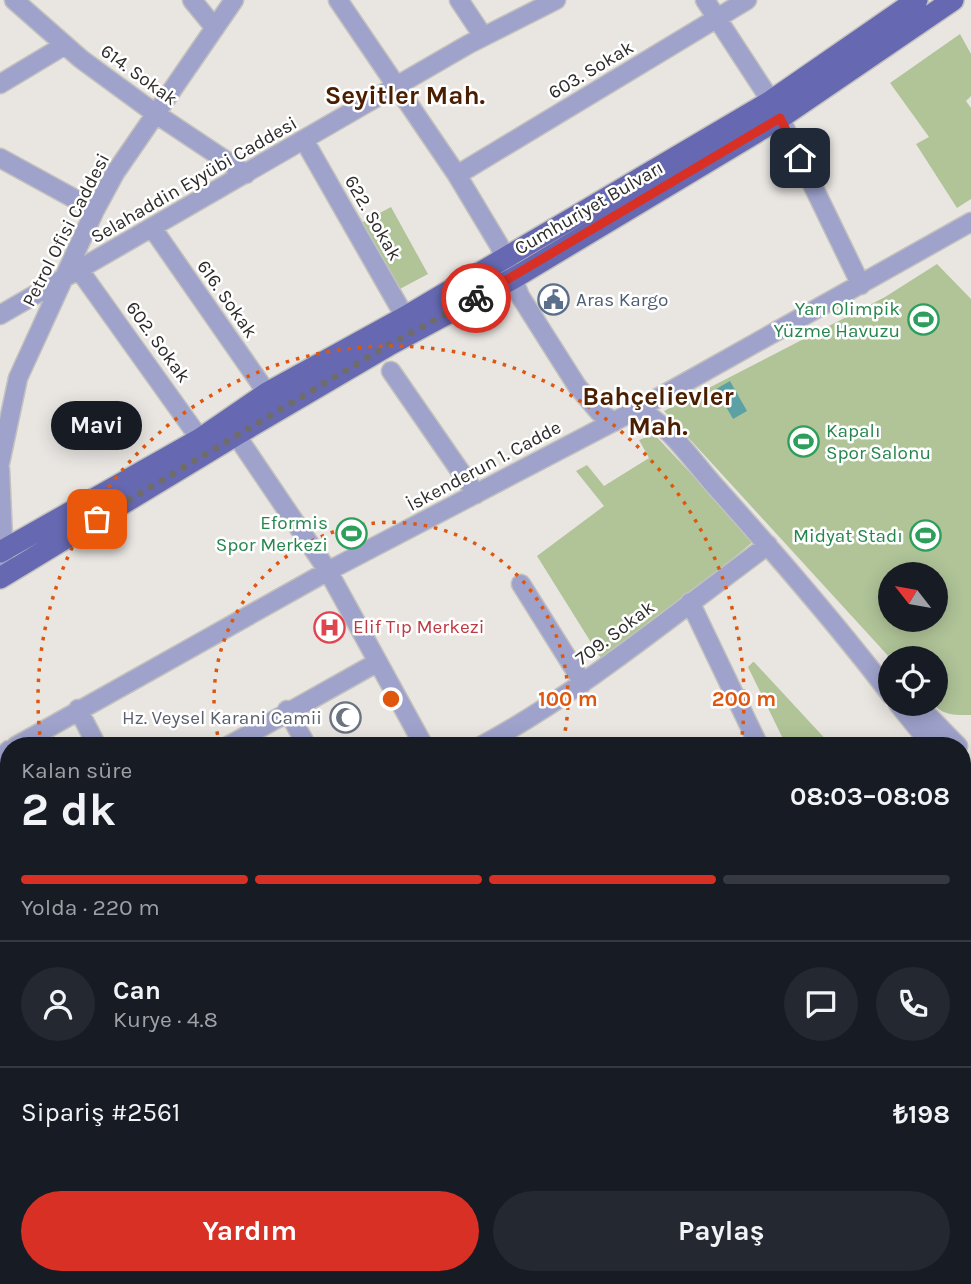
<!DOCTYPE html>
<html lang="tr">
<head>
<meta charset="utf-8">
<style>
	:root { --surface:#171b24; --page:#242831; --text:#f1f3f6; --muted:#9ea1a6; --line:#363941; --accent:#d93025 }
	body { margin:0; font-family:Karla,sans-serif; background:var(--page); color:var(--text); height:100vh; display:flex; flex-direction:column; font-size:26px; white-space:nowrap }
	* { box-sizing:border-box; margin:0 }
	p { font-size:23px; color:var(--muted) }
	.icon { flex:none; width:38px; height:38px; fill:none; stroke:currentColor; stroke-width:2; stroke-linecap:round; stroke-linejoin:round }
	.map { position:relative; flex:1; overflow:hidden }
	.sheet { position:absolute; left:0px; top:737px; width:971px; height:548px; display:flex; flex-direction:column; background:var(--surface); border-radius:28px 28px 0 0; box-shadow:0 4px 18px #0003 }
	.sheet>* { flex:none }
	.needle { width:46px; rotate:301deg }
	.tools { position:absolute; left:878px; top:562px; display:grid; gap:14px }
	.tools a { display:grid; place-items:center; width:70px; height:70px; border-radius:50%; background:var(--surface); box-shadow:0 4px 18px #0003; font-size:35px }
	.pin { position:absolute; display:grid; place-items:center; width:60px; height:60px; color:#fff; margin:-30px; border-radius:14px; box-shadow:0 4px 10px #0006 }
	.courier { position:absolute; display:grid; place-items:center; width:70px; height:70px; margin:-35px; border:5px solid #d93025; border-radius:50%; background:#fff; color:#222; box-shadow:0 2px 9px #0007 }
	.bubble { position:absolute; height:49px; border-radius:24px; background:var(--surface); box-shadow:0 4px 18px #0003; font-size:23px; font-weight:700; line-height:49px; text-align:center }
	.overview em { font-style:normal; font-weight:700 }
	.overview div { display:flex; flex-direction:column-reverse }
	.overview { display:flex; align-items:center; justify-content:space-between; height:119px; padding:0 21px }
	h1 { font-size:46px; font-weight:700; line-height:52px }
	.bar { display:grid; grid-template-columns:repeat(4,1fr); gap:10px 7px; align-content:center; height:84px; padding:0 21px }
	.bar i { height:9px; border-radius:5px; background:var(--line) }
	.bar .selected { background:var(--accent) }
	.bar p { grid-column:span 4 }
	.line { display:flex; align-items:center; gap:18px; padding:0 21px; border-top:2px solid var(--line) }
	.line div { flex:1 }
	.round { display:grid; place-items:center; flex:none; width:74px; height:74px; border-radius:37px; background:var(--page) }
	.button { display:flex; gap:14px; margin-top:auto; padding:14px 21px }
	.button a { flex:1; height:80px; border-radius:42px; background:var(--accent); color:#fff; font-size:28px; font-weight:700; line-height:80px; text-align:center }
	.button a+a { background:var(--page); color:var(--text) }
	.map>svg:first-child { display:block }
	.green { fill:#b0c498; fill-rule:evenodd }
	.water { fill:#5ca2a4 }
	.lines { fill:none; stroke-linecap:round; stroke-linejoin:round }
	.minor-casing { stroke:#c3c1bd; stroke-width:21 }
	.major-casing { stroke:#c3c1bd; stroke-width:24 }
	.minor { stroke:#9fa3cc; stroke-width:18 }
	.major { stroke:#6669b1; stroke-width:21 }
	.done { stroke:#6f6d6b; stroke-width:7; stroke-dasharray:0 12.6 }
	.route { stroke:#d93025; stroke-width:9 }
	.ring { fill:none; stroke:#df570e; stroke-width:3.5; stroke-dasharray:3.5 7 }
	.labels { text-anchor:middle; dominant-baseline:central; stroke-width:5; stroke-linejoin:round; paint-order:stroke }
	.street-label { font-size:19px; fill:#2d2c2b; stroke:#fff }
	.service-label { font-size:19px; fill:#4e5e75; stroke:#fff; text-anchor:start }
	.leisure-label { font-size:19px; fill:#27864d; stroke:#fff; text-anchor:end }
	.health-label { font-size:19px; fill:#be3a42; stroke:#fff; text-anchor:start }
	.worship-label { font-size:19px; fill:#5b616d; stroke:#fff; text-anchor:end }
	.district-label { font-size:26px; font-weight:bold; fill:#4b1e00; stroke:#fff }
	.centre { fill:#df570e; stroke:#fff; stroke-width:3.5 }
	.ring-label { font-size:21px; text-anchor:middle; font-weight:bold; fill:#df570e; stroke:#fff; stroke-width:5; stroke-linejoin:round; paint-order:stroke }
</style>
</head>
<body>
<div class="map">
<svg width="971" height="1284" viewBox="0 0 971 1284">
	<rect width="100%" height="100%" fill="#e9e6e2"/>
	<path class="green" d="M960 34 971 54V96L966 101 971 108V199L957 208 916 144 929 137 890 83Z
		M391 207 428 274 398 290 361 223Z
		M937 264 971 299V715C955 715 944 716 933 704H936V658L891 659 664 411 885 297ZM891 574H936V620H891Z
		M654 434 754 541 657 621 602 660 537 556 604 506 576 471 587 465 604 486 649 458 639 440Z
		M753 662H754L831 745H786L748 667Z
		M534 1276H712L716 1284H538Z"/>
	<path class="water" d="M730 381 747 411 733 419 716 389Z"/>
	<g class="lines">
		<defs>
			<path id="minor" d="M14 0 81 59 156 114 246 174
				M192 0 215 28
				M338 0 457 175 499 245 520 296 577 386 599 412 614 422
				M459 0 483 36
				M705 0 771 101
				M0 84 65 45
				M780 118 861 285
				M304 140 405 317
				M0 158 95 210
				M457 175 747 0
				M153 229 267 393
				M80 271 200 439
				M0 315 469 44 556 0
				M391 371 476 494
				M638 409C669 425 691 459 714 485 775 553 835 622 891 695
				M236 435 328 571 424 746
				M0 463 18 378 95 210 115 173 234 0
				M0 469 4 561
				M521 584 583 683
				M690 602 759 746
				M898 704 932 746
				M917 704 958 746
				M78 709 97 746
				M287 710 307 746
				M16 746 328 571 638 409 971 222
				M228 746 378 662
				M481 746C584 690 674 614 768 545
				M0 760 9 750
				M962 779 971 788
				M0 818 9 834
				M0 876 9 871
				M962 973 971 966
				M0 1054 9 1065
				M962 1100 971 1094
				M962 1154 971 1164
				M0 1211 9 1223
				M962 1230 971 1226
				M962 1251 971 1261
				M46 1276 52 1284
				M366 1276 372 1284
				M725 1276 730 1284
				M97 1284 110 1276
				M853 1284 870 1276
				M890 1284 906 1276"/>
			<path id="major" d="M0 552 200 439 267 393 405 317 771 101 917 0
				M0 578 236 435 391 344 514 278 780 118 953 0"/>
		</defs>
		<use href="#minor" class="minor-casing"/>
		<use href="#major" class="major-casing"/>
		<use href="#minor" class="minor"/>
		<use href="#major" class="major"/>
	</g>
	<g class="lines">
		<path class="done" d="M97 519 390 344 476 298"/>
		<path class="route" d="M476 298 780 118 800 158"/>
	</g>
	<g class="ring">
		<path d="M220 745A177 177 0 1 1 562 745"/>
		<path d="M41 745A353 353 0 1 1 741 745"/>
	</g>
	<defs>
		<symbol id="civic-ring" viewBox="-11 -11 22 22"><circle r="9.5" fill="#fff" stroke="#5c6f8a" stroke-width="1.5"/><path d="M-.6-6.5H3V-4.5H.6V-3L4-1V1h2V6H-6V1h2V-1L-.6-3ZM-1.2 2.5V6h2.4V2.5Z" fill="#5c6f8a"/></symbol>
		<symbol id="stadium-ring" viewBox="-11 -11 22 22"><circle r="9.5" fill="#fff" stroke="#2e9e5b" stroke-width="1.5"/><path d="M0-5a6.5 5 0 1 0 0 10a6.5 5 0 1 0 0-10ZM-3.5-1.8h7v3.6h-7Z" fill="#2e9e5b"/></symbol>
		<symbol id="hospital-ring" viewBox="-11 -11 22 22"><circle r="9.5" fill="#fff" stroke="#e0444e" stroke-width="1.5"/><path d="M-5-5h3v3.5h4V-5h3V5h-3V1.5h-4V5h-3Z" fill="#e0444e"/></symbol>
		<symbol id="mosque-ring" viewBox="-11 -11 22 22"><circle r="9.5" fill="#fff" stroke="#6b7280" stroke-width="1.5"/><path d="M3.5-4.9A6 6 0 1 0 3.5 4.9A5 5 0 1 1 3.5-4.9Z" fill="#6b7280"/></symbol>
	</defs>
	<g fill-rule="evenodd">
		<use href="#civic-ring" x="536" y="282" width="35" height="35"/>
		<use href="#stadium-ring" x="906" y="302" width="35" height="35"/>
		<use href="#stadium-ring" x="786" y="424" width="35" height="35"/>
		<use href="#stadium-ring" x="334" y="516" width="35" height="35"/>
		<use href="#stadium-ring" x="908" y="518" width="35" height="35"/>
		<use href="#hospital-ring" x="312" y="610" width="35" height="35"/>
		<use href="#mosque-ring" x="328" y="700" width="35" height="35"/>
	</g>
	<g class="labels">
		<g class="street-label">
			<text transform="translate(591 70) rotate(-31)">603. Sokak</text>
			<text transform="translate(139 75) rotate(36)">614. Sokak</text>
			<text transform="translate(194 180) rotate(-30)">Selahaddin Eyyübi Caddesi</text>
			<text transform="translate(589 208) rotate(-30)">Cumhuriyet Bulvarı</text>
			<text transform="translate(373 218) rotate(60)">622. Sokak</text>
			<text transform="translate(66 230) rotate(-63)">Petrol Ofisi Caddesi</text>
			<text transform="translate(227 299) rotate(55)">616. Sokak</text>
			<text transform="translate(158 342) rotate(54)">602. Sokak</text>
			<text transform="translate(484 466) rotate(-28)">İskenderun 1. Cadde</text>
			<text transform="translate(615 633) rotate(-37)">709. Sokak</text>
		</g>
		<g class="service-label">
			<text x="576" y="300">Aras Kargo</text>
		</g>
		<g class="leisure-label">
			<text x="900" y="309">Yarı Olimpik<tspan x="900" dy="22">Yüzme Havuzu</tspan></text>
			<text x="826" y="431" text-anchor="start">Kapalı<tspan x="826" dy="22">Spor Salonu</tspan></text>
			<text x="328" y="523">Eformis<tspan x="328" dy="22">Spor Merkezi</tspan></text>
			<text x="903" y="536">Midyat Stadı</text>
		</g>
		<g class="health-label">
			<text x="353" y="627">Elif Tıp Merkezi</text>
		</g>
		<g class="worship-label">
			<text x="322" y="718">Hz. Veysel Karani Camii</text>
		</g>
		<g class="district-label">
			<text x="405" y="95">Seyitler Mah.</text>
			<text x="658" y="396">Bahçelievler<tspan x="658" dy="30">Mah.</tspan></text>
		</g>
	</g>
	<circle cx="391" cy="699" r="10" class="centre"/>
	<g class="ring-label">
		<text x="568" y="706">100 m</text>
		<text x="744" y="706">200 m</text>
	</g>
</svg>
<div class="tools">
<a><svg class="needle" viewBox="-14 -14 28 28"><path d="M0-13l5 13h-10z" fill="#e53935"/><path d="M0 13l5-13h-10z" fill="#9ea1a6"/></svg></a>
<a><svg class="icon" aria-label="locate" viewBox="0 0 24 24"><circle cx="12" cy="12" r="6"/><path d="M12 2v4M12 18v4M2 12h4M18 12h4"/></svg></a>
</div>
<div class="pin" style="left:97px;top:519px;background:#ea580c"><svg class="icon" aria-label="bag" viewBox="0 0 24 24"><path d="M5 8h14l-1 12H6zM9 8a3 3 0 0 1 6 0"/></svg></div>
<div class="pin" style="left:800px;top:158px;background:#1f2937"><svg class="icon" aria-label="home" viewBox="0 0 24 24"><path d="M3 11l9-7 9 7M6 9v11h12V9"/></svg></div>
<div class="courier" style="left:476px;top:298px"><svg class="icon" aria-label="bike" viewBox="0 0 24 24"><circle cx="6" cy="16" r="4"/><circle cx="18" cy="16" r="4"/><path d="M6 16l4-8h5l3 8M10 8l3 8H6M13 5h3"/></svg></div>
<div class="bubble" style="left:51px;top:401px;width:91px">Mavi</div>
<section class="sheet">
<div class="overview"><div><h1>2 dk</h1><p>Kalan süre</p></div><em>08:03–08:08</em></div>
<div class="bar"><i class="selected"></i><i class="selected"></i><i class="selected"></i><i></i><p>Yolda · 220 m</p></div>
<div class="line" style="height:126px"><a class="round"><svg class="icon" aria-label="person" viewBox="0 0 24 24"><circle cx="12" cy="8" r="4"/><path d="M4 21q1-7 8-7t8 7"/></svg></a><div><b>Can</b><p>Kurye · 4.8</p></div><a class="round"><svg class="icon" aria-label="chat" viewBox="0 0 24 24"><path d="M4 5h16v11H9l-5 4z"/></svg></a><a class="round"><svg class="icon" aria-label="phone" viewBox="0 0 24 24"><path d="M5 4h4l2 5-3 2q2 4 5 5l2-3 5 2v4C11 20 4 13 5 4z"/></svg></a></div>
<div class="line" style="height:91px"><div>Sipariş #2561</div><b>₺198</b></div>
<div class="button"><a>Yardım</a><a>Paylaş</a></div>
</section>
</div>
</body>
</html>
